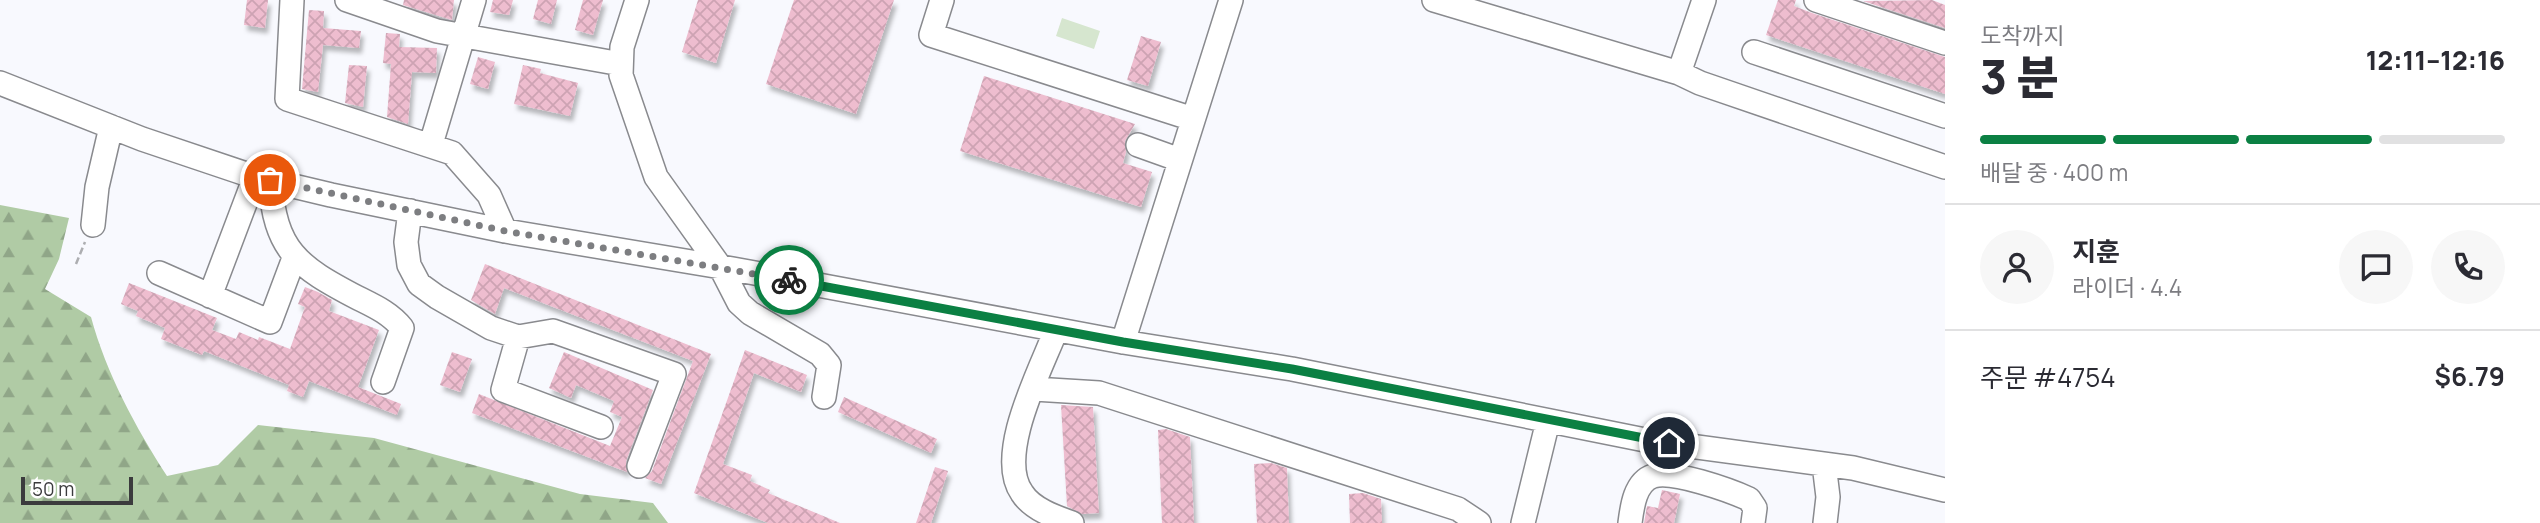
<!DOCTYPE html>
<html lang="ko">
<head>
<meta charset="utf-8">
<style>
	:root { --surface:#fff; --page:#f7f7f7; --text:#2b2b33; --muted:#7c7c81; --line:#e1e1e2; --accent:#0b8043 }
	body { margin:0; font-family:Manrope,"Noto Sans KR",sans-serif; background:var(--page); color:var(--text); height:100vh; display:flex; flex-direction:column; font-size:26px; white-space:nowrap }
	* { box-sizing:border-box; margin:0 }
	p { font-size:23px; color:var(--muted) }
	.icon { flex:none; width:38px; height:38px; fill:none; stroke:currentColor; stroke-width:2; stroke-linecap:round; stroke-linejoin:round }
	.map { position:relative; flex:1; overflow:hidden }
	.sheet { display:flex; flex-direction:column; background:var(--surface); width:595px }
	.sheet>* { flex:none }
	.scale { position:absolute; left:21px; bottom:18px; width:112px; box-sizing:border-box; padding-left:7px; border:4px solid #3b3b3d; border-top:0; font-size:19px; line-height:24px; white-space:nowrap; color:#3b3b3d; -webkit-text-stroke:5px #fff; paint-order:stroke }
	.pin { position:absolute; display:grid; place-items:center; width:60px; height:60px; color:#fff; margin:-30px; border:4px solid #fff; border-radius:50%; box-shadow:0 2px 7px #0007 }
	.courier { position:absolute; display:grid; place-items:center; width:70px; height:70px; margin:-35px; border:5px solid #0b8043; border-radius:50%; background:#fff; color:#222; box-shadow:0 2px 9px #0007 }
	.summary em { font-style:normal; font-weight:800 }
	.summary div { display:flex; flex-direction:column-reverse }
	.summary { display:flex; align-items:center; justify-content:space-between; height:119px; padding:0 35px }
	h1 { font-size:46px; font-weight:800; line-height:52px }
	.bar { display:grid; grid-template-columns:repeat(4,1fr); gap:10px 7px; align-content:center; height:84px; padding:0 35px }
	.bar i { height:9px; border-radius:5px; background:var(--line) }
	.bar .active { background:var(--accent) }
	.bar p { grid-column:span 4 }
	.line { display:flex; align-items:center; gap:18px; padding:0 35px; border-top:2px solid var(--line) }
	.line div { flex:1 }
	.round { display:grid; place-items:center; flex:none; width:74px; height:74px; border-radius:37px; background:var(--page) }
	main { display:flex; flex:1; min-height:0 }
	.map>svg:first-child { display:block }
	.forest { fill:url(#forest-firs) }
	.garden { fill:#d6e6cf }
	.building { fill:url(#building-cross-hatch); filter:url(#shadow) }
	.lines { fill:none; stroke-linecap:round; stroke-linejoin:round }
	.minor-casing { stroke:#898a8e; stroke-width:26 }
	.path { stroke:#adaeb1; stroke-width:2.5; stroke-dasharray:7 3.5; stroke-linecap:butt }
	.minor { stroke:#fff; stroke-width:23 }
	.done { stroke:#7d7e81; stroke-width:7; stroke-dasharray:0 12.6 }
	.route { stroke:#0b8043; stroke-width:9 }
</style>
</head>
<body>
<main>
<div class="map">
<svg width="1945" height="523" viewBox="0 0 1945 523">
	<defs>
		<pattern id="forest-firs" width="22" height="20" patternUnits="userSpaceOnUse" patternTransform="scale(1.75)"><rect width="22" height="20" fill="#b0cba5"/><path d="M5 1l3.5 6h-7zM16 11l3.5 6h-7z" fill="#90a688"/></pattern>
		<pattern id="building-cross-hatch" width="8" height="8" patternUnits="userSpaceOnUse" patternTransform="scale(1.75)"><rect width="8" height="8" fill="#eebdcf"/><path d="M0 0l8 8M0 8l8-8" fill="none" stroke="#cda3b3"/></pattern>
		<filter id="shadow"><feDropShadow dx="3" dy="5.5" stdDeviation="2" flood-color="#0004"/></filter>
	</defs>
	<rect width="100%" height="100%" fill="#f8f9fe"/>
	<path class="forest" d="M0 205 69 218 59 259 45 289 91 317C106 373 136 428 167 476L218 465 258 425 374 438 580 494 653 503 668 523H0Z"/>
	<path class="garden" d="M1062 18 1100 31 1094 49 1056 36Z"/>
	<path class="building" d="M247 0H268L265 28 244 25Z
		M404 0H454L452 20 403 5Z
		M493 0H513L509 15 490 12Z
		M538 0H557L551 24 533 19Z
		M583 0H603L593 35 575 30Z
		M698 0H735L716 63 682 52Z
		M794 0H894L856 114 766 84Z
		M1778 0H1796L1794 6 1812 13 1945 57V94L1766 35Z
		M1932 0 1945 5V28L1863 1Z
		M309 10 324 11 323 28 361 31 359 48 323 45 318 92 302 89Z
		M386 33 400 34 399 47 437 48 436 73 412 72 408 124 387 117 391 64 383 63Z
		M1141 36 1161 42 1148 86 1127 80Z
		M478 57 495 62 488 89 470 84Z
		M349 65 367 66 363 107 345 103Z
		M523 65 541 69 540 73 578 83 570 116 514 104Z
		M984 76 1135 124 1125 141 1126 152 1123 163 1152 172 1141 207 960 151Z
		M485 264 711 354 661 484 645 478 652 471 693 361 504 288 495 314 471 300Z
		M129 283 217 318 212 330 236 339 239 332 258 340 259 337 290 349 305 307 298 304 305 287 318 292 332 300 329 311 379 330 358 387 401 404 397 415 309 381 303 397 287 391 289 385 204 351 202 355 161 339 165 328 136 316 138 311 121 304Z
		M745 350 807 375 801 392 754 373 723 464 752 475 750 481 770 490 768 493 840 523H768L694 493Z
		M452 352 472 359 460 392 440 385Z
		M564 352 653 390 626 461 627 472 472 413 479 394 610 446 622 417 610 412 614 401 576 385 571 398 549 388Z
		M844 397 937 439 931 453 838 412Z
		M1061 405 1093 407 1099 513 1082 514 1067 506Z
		M1166 429 1190 437 1194 523H1162L1158 430Z
		M1271 463 1287 468 1289 523H1257L1254 464Z
		M935 467 948 471 931 523H916Z
		M1662 490 1680 494 1674 523H1644L1647 506 1658 508Z
		M1363 493 1381 499 1382 523H1350L1349 494Z"/>
	<g class="lines">
		<defs>
			<path id="minor" d="M292 0 287 99 452 153 489 195 505 231
				M347 0 437 31 621 64
				M637 0 622 47 621 75 656 177 721 268 739 303 750 313 820 354 829 365 824 397
				M942 0 931 35 1193 119
				M1434 0 1679 73 1700 83 1945 167
				M1816 0 1945 43
				M1754 52 1945 116
				M1679 73 1704 0
				M0 83 142 139 255 177 331 195 505 231 733 269 1123 342 1292 369 1645 440 1853 468 1945 490
				M431 144 474 0
				M1138 145 1180 160
				M270 180C275 251 297 266 358 298 374 306 390 313 402 328L383 382
				M410 211 406 242 409 265 419 284 437 297 491 328 518 337 553 331 674 374 639 466
				M93 225 97 187 111 127
				M159 273 270 322 294 258
				M210 296 255 177
				M1056 330C1041 369 995 455 1022 493 1032 509 1055 517 1072 523
				M518 337 503 390 601 427
				M1123 342 1231 0
				M1034 389 1099 393 1458 509 1479 523
				M1824 464 1828 497 1825 523
				M1523 523 1548 421
				M1630 523C1632 507 1635 482 1653 476 1673 470 1729 490 1749 499L1755 508 1753 523"/>
		</defs>
		<use href="#minor" class="minor-casing"/>
		<path class="path" d="M76 264 85 242"/>
		<use href="#minor" class="minor"/>
	</g>
	<g class="lines">
		<path class="done" d="M270 180 505 231 789 280"/>
		<path class="route" d="M789 280 1123 342 1292 369 1669 443"/>
	</g>
</svg>
<div class="scale">50 m</div>
<div class="pin" style="left:270px;top:180px;background:#ea580c"><svg class="icon" aria-label="bag" viewBox="0 0 24 24"><path d="M5 8h14l-1 12H6zM9 8a3 3 0 0 1 6 0"/></svg></div>
<div class="pin" style="left:1669px;top:443px;background:#1f2937"><svg class="icon" aria-label="home" viewBox="0 0 24 24"><path d="M3 11l9-7 9 7M6 9v11h12V9"/></svg></div>
<div class="courier" style="left:789px;top:280px"><svg class="icon" aria-label="bike" viewBox="0 0 24 24"><circle cx="6" cy="16" r="4"/><circle cx="18" cy="16" r="4"/><path d="M6 16l4-8h5l3 8M10 8l3 8H6M13 5h3"/></svg></div>
</div>
<section class="sheet">
<div class="summary"><div><h1>3 분</h1><p>도착까지</p></div><em>12:11–12:16</em></div>
<div class="bar"><i class="active"></i><i class="active"></i><i class="active"></i><i></i><p>배달 중 · 400 m</p></div>
<div class="line" style="height:126px"><a class="round"><svg class="icon" aria-label="person" viewBox="0 0 24 24"><circle cx="12" cy="8" r="4"/><path d="M4 21q1-7 8-7t8 7"/></svg></a><div><b>지훈</b><p>라이더 · 4.4</p></div><a class="round"><svg class="icon" aria-label="chat" viewBox="0 0 24 24"><path d="M4 5h16v11H9l-5 4z"/></svg></a><a class="round"><svg class="icon" aria-label="phone" viewBox="0 0 24 24"><path d="M5 4h4l2 5-3 2q2 4 5 5l2-3 5 2v4C11 20 4 13 5 4z"/></svg></a></div>
<div class="line" style="height:91px"><div>주문 #4754</div><b>$6.79</b></div>
</section>
</main>
</body>
</html>
